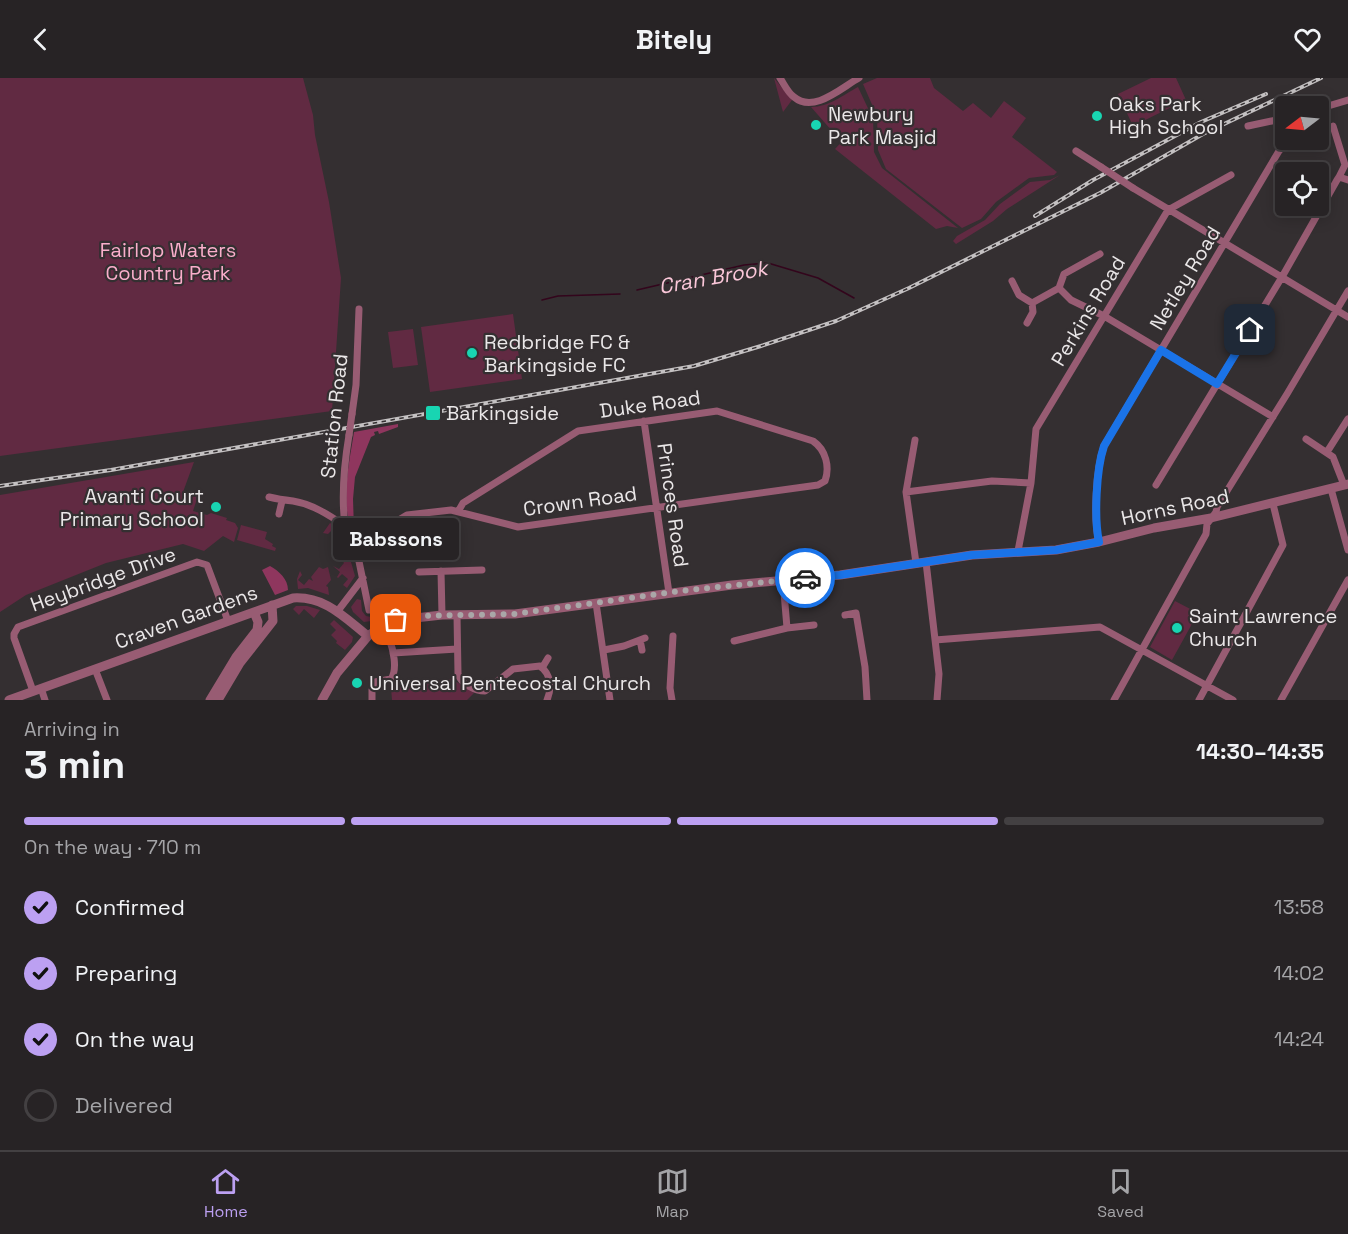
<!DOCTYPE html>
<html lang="en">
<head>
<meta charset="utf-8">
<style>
	:root { --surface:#272325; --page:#2f2b2d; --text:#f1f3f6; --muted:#a4a4a7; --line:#434042; --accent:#bca0f2 }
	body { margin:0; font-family:"Space Grotesk",sans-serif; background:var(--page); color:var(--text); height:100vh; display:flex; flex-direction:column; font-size:22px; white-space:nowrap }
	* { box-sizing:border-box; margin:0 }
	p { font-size:20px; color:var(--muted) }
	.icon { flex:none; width:33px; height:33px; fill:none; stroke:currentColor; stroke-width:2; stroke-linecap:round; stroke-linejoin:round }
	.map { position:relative; height:622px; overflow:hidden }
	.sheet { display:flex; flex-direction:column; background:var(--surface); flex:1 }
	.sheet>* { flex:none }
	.needle { width:39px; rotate:254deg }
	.fabs { position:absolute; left:1275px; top:18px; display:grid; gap:12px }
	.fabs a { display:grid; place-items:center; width:54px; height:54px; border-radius:6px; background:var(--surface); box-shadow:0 3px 15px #0003,0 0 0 2px var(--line); font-size:30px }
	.pin { position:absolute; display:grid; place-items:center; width:51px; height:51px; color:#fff; margin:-26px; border-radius:12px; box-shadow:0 3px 9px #0006 }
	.courier { position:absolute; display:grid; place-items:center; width:60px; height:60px; margin:-30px; border:4px solid #1a73e8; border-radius:50%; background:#fff; color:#222; box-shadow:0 2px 8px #0007 }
	.bubble { position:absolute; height:42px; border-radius:6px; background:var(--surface); box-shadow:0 3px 15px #0003,0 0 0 2px var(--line); font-size:20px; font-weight:800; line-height:42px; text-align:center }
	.overview em { font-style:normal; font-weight:800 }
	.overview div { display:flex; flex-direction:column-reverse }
	.overview { display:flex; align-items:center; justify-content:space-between; height:102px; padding:0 24px }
	h1 { font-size:39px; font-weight:800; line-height:45px }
	.bar { display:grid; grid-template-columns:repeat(4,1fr); gap:9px 6px; align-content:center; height:72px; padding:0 24px }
	.bar i { height:8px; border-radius:4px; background:var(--line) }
	.bar .current { background:var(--accent) }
	.bar p { grid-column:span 4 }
	ol { padding:0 24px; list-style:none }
	li { display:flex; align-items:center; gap:18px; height:66px }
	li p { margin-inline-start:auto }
	li .icon { padding:6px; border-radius:50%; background:var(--accent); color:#111; stroke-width:4 }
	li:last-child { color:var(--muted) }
	li i { width:33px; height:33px; border:3px solid var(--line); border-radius:50% }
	header { display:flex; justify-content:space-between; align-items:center; height:78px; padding:0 24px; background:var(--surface); font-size:27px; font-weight:800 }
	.tabs { display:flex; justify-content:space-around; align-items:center; height:84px; border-top:2px solid var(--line); background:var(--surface); font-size:16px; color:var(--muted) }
	.tabs a { display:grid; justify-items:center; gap:3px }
	.tabs .current { color:var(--accent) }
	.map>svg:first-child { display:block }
	.green { fill:#612a42 }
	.forest { fill:#8f365e }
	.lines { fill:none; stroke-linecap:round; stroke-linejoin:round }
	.stream { stroke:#33051c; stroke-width:1.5 }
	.minor { stroke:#985c73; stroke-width:7 }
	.tertiary { stroke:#985c73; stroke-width:9 }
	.rail-casing { stroke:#c4c1c2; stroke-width:4 }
	.rail { stroke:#342f31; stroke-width:1.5; stroke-dasharray:4.5; stroke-linecap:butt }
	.minor-bridge { stroke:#985c73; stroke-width:7 }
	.done { stroke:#aaa7a8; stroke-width:6; stroke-dasharray:0 10.8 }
	.route { stroke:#1a73e8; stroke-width:8 }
	.poi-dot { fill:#18d5b2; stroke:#342f31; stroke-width:2 }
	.labels { text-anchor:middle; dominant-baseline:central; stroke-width:4.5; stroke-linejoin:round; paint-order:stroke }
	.poi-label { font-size:20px; fill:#eae7e8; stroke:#342f31; text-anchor:start }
	.park-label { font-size:20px; fill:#faaecb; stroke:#342f31 }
	.street-label { font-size:20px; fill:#eae7e8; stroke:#342f31 }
	.water-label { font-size:21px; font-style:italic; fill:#fbc7d9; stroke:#342f31 }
</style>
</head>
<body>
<header><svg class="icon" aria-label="back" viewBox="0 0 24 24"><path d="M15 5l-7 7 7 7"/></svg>Bitely<svg class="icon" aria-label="heart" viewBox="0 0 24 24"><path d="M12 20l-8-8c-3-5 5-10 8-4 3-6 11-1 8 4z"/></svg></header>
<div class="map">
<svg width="1348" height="622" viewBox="0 0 1348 622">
	<rect width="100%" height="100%" fill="#342f31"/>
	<path class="green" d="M0 0H303L313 37 315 57 329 124 341 200 332 333 0 378Z
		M774 0 792 22 783 34Z
		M877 0H930L934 10 963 33 973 25 991 40 1004 23 1026 40 1012 59 1057 94 1054 97 1029 100 996 124 981 141 962 150 886 91 878 72 877 38 863 6Z
		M1151 0H1176L1186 22 1133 48 1118 16Z
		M858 9 873 41 874 74 882 90 958 150 947 148 936 151 835 71 848 57 832 53 811 29C829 29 843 17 858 9Z
		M1060 97 1007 131 993 143 956 166 953 163 957 158 985 142 1000 126 1030 104 1050 102Z
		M513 236 522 301 430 314 421 249Z
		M413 251 418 287 393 290 388 254Z
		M194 384 183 414 198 418 193 433 207 437 211 435 227 440 226 442 235 445 238 450 234 464 223 458 204 473 183 466 106 485 26 517 0 534V417Z
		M330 445 340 452 346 469 333 462 338 457 332 452 328 456 323 455Z
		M241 447 267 454 265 461 273 466 272 468 276 470 275 473 237 462Z
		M347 470 355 498 347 510 343 507 348 501 342 496 338 500 337 499 340 494 333 488 339 491 344 485 339 478Z
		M319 489 323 491 328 489 331 502 326 508 328 509 329 517 308 510 298 511 297 501 300 493 302 497 298 502 304 507 309 501 313 503 311 499Z
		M357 521 361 522 362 533 366 538 371 539 374 536 376 539 372 543 364 544 353 534 351 529Z
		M1175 523 1198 535 1172 582 1150 569Z
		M296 528H307L320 532 314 540 304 531 299 537 293 531Z
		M334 542 353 559 352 564 345 572 336 565 337 563 331 557 336 552 330 546Z
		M452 601 474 615 467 622H392L391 609H389V606Z"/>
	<path class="forest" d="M398 346V349L379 356 378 353 374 354 375 357 371 359 355 399 353 421 354 451 353 452C339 428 350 381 354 354Z
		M270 488C279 493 288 501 288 512L275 517 262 492Z"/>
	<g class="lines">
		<path class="stream" d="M637 212 744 187 768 185 818 200 854 220
			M542 222 558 218 620 216"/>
		<path class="minor" d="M780 0C784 6 788 15 794 19 814 36 842 9 859 0
			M1318 31 1348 22
			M1248 48 1286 40
			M1333 48 1345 87 1339 99
			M1076 73 1101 89
			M1133 110 1348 239
			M1100 176 1064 196 1059 210 1071 222 1104 238 1273 339
			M1012 203 1019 217 1032 225 1059 210
			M1027 245 1033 234 1032 225
			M352 336 356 307 359 231
			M644 343 669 515
			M1306 361 1333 379 1344 407
			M915 362 906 414 916 485
			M1327 374 1348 341
			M1156 407 1282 199 1337 102 1339 99 1348 102
			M1331 411 1348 472
			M906 414 992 403 1031 405
			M269 419C277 421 284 422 293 423 312 426 329 437 345 448L348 457 355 464 369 532
			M279 436 282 423
			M345 448C341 417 344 387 349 357
			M355 464 369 460 407 437 451 432 518 449 818 407 825 403C830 389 826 372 813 363L717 333 578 353 463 425 459 432
			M1099 464C1093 441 1096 391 1104 368L1279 73 1287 63 1292 62
			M1018 473 1031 405 1036 351 1168 132 1231 97
			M926 484 939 596 937 622
			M441 493 442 537
			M419 494 482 492
			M596 525 610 622
			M337 534 363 500
			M457 537 458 596C461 606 475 613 485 613L513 591 540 588C551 596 552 610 547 622
			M845 537 856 535 865 589 867 622
			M787 550 814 547
			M640 562 642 572
			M935 562 1100 549 1233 622
			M734 563 787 550 783 502
			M604 572 624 568 645 560
			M393 575 457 571
			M542 590 548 580
			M95 591 107 622
			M41 610 45 622
			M33 613 14 560V556L18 549 197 484 207 487 228 543
			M372 622V612L375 604 391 601C398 591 393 571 389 560
			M672 622 670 610 673 558
			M1114 622 1206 456 1207 446 1216 434 1217 429 1287 316 1348 213
			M1199 622 1283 467 1273 426
			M1281 622 1348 502"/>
		<path class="tertiary" d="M9 622 293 520C325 518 344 539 368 558
			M210 622 236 579 257 552 258 544 254 534
			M218 622 240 585 273 543 272 527
			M322 622 337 595 368 558 382 548 397 542 442 537 515 536 732 507 840 497 972 477 1056 472 1099 464 1154 450 1211 440 1348 406"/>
		<defs>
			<path id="rail" d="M1035 138 1093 102 1201 44 1266 16
				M0 408 111 392 694 288 761 268 836 243 909 210 1100 115 1203 56 1321 0"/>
		</defs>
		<use href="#rail" class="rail-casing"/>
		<use href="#rail" class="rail"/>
		<path class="minor-bridge" d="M1101 89 1133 110
			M349 357 352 336"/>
	</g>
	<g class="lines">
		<path class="done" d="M396 542 416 538 515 536 680 513 805 500"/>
		<path class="route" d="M805 500 840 497 972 477 1056 472 1099 464C1094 440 1096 392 1104 368L1161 272 1217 306 1250 252"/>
	</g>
	<g class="poi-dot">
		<circle cx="1097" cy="38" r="6"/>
		<circle cx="816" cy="47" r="6"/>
		<circle cx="472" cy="275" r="6"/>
		<rect x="425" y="327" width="16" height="16" rx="3"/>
		<circle cx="216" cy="429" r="6"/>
		<circle cx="1177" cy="550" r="6"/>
		<circle cx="357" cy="605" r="6"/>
	</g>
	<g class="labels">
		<g class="poi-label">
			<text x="1109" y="26">Oaks Park<tspan x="1109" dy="23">High School</tspan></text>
			<text x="828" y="36">Newbury<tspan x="828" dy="23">Park Masjid</tspan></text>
			<text x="484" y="264">Redbridge FC &amp;<tspan x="484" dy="23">Barkingside FC</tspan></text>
			<text x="446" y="335">Barkingside</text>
			<text x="204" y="418" text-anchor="end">Avanti Court<tspan x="204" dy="23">Primary School</tspan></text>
			<text x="1189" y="538">Saint Lawrence<tspan x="1189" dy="23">Church</tspan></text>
			<text x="369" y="605">Universal Pentecostal Church</text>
		</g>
		<g class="park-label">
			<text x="168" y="172">Fairlop Waters<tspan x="168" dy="23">Country Park</tspan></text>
		</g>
		<g class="street-label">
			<text transform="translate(1185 200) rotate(-59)">Netley Road</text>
			<text transform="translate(1088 233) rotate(-59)">Perkins Road</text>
			<text transform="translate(650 326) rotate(-8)">Duke Road</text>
			<text transform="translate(334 338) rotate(-84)">Station Road</text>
			<text transform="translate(580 423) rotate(-8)">Crown Road</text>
			<text transform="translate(673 427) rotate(82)">Princes Road</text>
			<text transform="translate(1175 429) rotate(-12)">Horns Road</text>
			<text transform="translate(103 501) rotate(-20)">Heybridge Drive</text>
			<text transform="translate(186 539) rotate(-20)">Craven Gardens</text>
		</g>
		<g class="water-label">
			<text transform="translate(713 199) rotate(-10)">Cran Brook</text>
		</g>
	</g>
</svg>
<div class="fabs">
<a><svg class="needle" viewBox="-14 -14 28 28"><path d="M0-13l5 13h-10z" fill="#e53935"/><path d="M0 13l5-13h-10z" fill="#a4a4a7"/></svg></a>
<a><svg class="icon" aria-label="locate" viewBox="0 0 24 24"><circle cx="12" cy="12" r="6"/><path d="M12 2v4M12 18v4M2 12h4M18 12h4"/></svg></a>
</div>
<div class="pin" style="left:396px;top:542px;background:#ea580c"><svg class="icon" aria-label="bag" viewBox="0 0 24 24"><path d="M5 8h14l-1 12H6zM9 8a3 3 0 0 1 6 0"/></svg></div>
<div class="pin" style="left:1250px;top:252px;background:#1f2937"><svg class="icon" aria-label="home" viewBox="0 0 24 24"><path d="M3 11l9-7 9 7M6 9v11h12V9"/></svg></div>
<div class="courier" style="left:805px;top:500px"><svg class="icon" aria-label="car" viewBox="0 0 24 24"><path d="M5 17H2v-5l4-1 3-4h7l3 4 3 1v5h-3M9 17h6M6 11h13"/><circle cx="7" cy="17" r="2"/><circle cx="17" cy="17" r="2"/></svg></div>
<div class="bubble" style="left:333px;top:440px;width:126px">Babssons</div>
</div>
<section class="sheet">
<div class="overview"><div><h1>3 min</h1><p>Arriving in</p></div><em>14:30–14:35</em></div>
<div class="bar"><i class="current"></i><i class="current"></i><i class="current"></i><i></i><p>On the way · 710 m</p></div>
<ol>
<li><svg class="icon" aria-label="check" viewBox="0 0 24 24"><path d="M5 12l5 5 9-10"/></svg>Confirmed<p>13:58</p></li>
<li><svg class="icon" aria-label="check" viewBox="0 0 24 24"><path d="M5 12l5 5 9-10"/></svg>Preparing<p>14:02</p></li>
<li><svg class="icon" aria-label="check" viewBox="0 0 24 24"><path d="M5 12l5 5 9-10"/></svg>On the way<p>14:24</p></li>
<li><i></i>Delivered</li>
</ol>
</section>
<nav class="tabs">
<a class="current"><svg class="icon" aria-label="home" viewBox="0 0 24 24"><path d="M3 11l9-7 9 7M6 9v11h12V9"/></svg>Home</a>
<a><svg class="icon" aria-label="map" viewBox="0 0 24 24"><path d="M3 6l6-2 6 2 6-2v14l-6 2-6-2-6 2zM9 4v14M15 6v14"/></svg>Map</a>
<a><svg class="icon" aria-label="saved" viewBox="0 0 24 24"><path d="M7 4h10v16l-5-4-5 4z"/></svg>Saved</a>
</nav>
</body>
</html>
